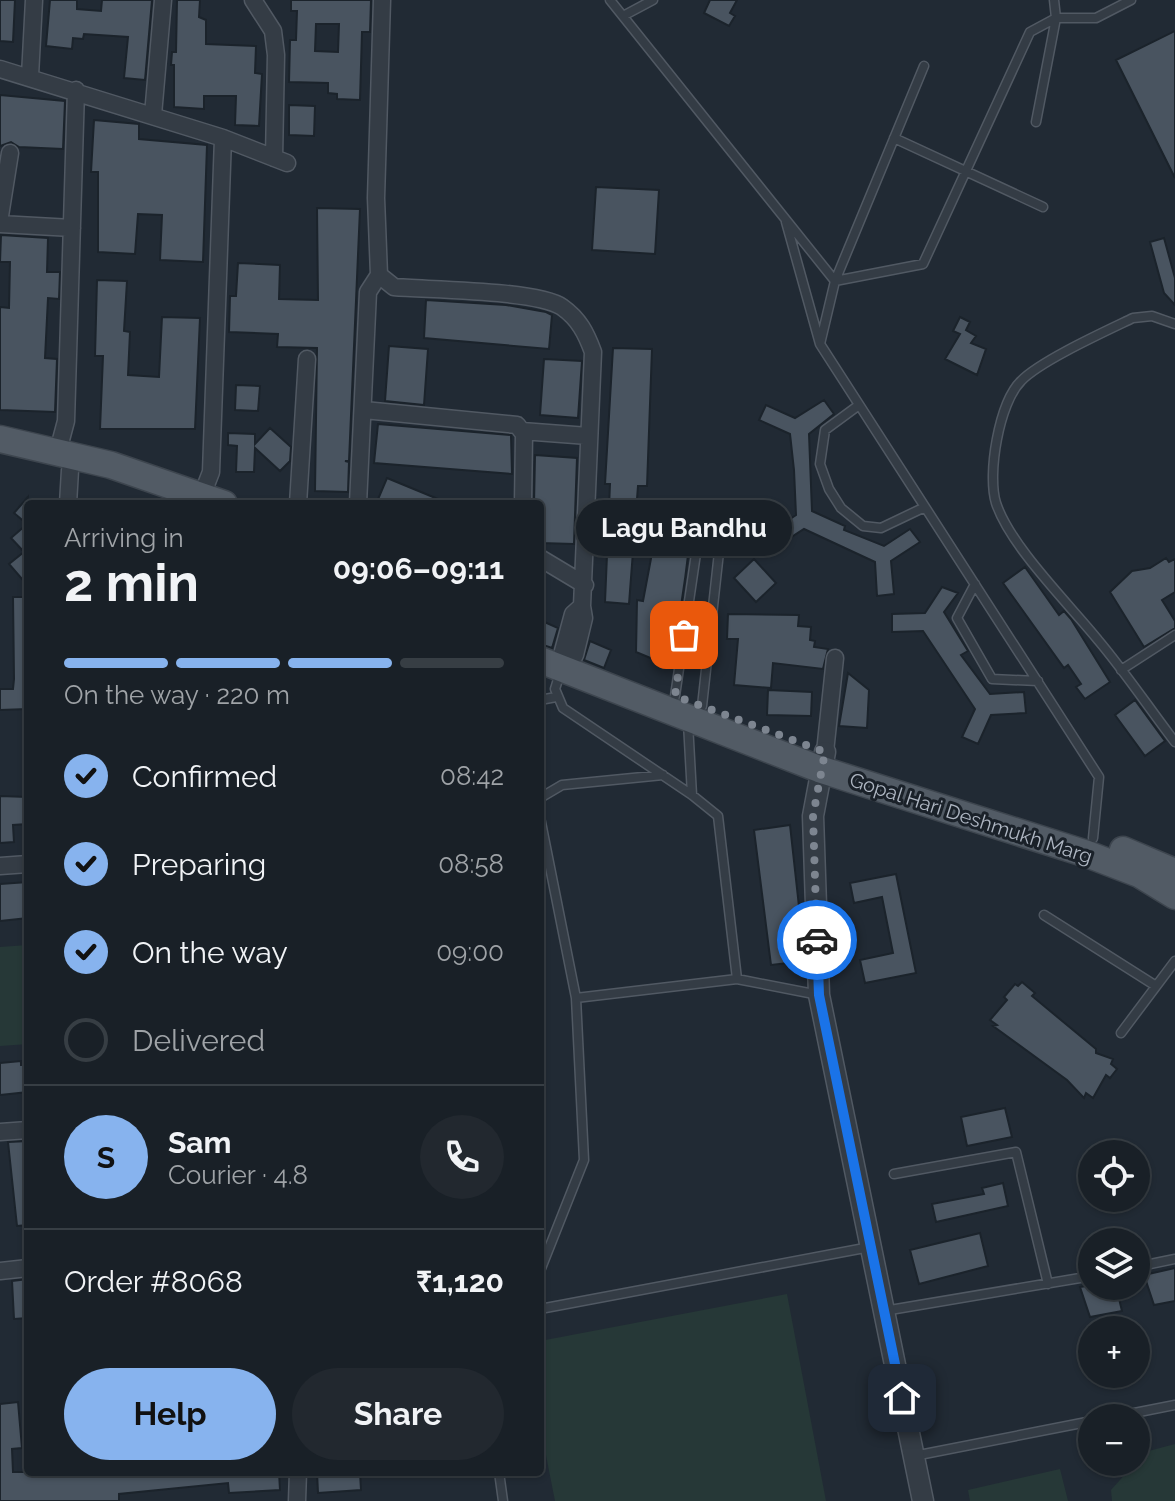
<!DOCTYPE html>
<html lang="en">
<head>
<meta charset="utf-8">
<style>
	:root { --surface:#192027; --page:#22282f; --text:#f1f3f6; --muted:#9fa3a7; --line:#373e44; --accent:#87b3ee }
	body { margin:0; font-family:Raleway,sans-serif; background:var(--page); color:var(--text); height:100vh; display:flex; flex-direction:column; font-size:30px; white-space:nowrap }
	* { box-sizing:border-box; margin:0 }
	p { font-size:26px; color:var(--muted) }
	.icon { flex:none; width:44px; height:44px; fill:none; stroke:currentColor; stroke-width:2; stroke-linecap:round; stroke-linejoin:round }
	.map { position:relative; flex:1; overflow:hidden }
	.drawer { position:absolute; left:24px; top:500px; width:520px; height:976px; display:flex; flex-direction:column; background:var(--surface); border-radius:8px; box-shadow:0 2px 6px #0004,0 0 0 2px var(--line) }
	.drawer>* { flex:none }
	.buttons { position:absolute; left:1078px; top:1140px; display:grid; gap:16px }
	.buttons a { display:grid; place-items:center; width:72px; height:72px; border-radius:50%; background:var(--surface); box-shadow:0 2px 6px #0004,0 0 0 2px var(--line); font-size:40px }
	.pin { position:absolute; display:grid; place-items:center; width:68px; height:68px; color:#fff; margin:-34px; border-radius:16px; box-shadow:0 4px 12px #0006 }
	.courier { position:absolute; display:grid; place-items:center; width:80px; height:80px; margin:-40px; border:6px solid #1a73e8; border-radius:50%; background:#fff; color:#222; box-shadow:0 2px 10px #0007 }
	.bubble { position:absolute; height:56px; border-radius:28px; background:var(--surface); box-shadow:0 2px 6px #0004,0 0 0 2px var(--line); font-size:26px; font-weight:700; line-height:56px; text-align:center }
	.overview em { font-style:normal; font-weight:700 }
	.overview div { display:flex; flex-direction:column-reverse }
	.overview { display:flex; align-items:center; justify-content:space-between; height:136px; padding:0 40px }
	h1 { font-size:52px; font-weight:700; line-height:60px }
	.bar { display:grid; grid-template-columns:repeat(4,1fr); gap:12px 8px; align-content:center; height:96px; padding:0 40px }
	.bar i { height:10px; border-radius:6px; background:var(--line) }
	.bar .selected { background:var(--accent) }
	.bar p { grid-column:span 4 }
	.line { display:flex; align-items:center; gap:20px; padding:0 40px; border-top:2px solid var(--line) }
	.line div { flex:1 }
	.round { display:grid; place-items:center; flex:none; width:84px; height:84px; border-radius:42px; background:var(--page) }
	ol { padding:0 40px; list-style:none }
	li { display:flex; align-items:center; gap:24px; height:88px }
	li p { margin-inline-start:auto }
	li .icon { padding:8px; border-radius:50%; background:var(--accent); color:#111; stroke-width:4 }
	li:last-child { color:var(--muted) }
	li i { width:44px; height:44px; border:4px solid var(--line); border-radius:50% }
	.action { display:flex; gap:16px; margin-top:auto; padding:16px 40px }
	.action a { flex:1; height:92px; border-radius:48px; background:var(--accent); color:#111; font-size:32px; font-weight:700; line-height:92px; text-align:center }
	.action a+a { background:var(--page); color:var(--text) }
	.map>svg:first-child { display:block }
	.green { fill:#263837 }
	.building { fill:#495460; stroke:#1b232b; stroke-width:2; fill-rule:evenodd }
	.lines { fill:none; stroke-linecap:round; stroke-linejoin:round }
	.service-casing { stroke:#515963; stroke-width:11 }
	.minor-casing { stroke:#515963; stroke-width:19 }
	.tertiary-casing { stroke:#515963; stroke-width:23 }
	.primary-casing { stroke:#3d454e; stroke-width:29 }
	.service { stroke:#343c45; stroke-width:8 }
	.minor { stroke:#343c45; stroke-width:16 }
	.tertiary { stroke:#343c45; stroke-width:20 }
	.primary { stroke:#525b65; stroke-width:26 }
	.done { stroke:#7d8590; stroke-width:8; stroke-dasharray:0 14.4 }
	.route { stroke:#1a73e8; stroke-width:10 }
	.labels { text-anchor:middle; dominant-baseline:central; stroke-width:6; stroke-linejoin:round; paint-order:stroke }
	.street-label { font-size:20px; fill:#aeb6c2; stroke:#1a2129 }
</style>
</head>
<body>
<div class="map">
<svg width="1175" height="1501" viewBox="0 0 1175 1501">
	<rect width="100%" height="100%" fill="#212a34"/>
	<path class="green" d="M28 945V1044L0 1046V947Z
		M787 1294 826 1501H555L540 1425V1341Z
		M1175 1444V1501H1112L1111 1490 1145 1452Z
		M1060 1469 1068 1501H970L968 1490Z"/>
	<path class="building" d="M0 0H15L13 42 0 41Z
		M50 0H77V9L101 11 102 0H152L145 80 124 78 128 37 84 34 83 39 73 38 72 49 46 46Z
		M177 0H200L199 17 206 20V44L256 46 255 73 262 74 259 126 235 125 236 96H204V109L174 107V65H171L172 52H176Z
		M291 0H371L370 32H362L360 100 337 99V94L328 93V83L289 82 290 40H296L297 11H291ZM316 24H339L338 52 315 51Z
		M710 0H737L730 13 735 16 729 26 704 13Z
		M1175 31V178L1116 60Z
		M0 95 65 101 63 149 19 147 11 142 0 146Z
		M289 105 315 106 314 136 289 135Z
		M94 120 139 124V139L207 145 203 262 160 260 162 215 138 214 135 254 98 252V172H91Z
		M596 187 659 190 655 254 592 250Z
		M317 208 360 209 349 461H345L349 462 348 492 315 491 317 348 277 347 278 334 229 332 230 296H236L238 263 280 265 279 299 318 300Z
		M1 235 48 238 47 272H60L59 299 48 298 45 358 57 359 55 412 0 410V307L9 308 10 262H0Z
		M1164 238 1175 278V305L1164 293 1150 242Z
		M97 280 127 281 124 331 130 332 128 375 159 377 162 317 200 318 195 429H100L103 356H95Z
		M426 300 506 305 546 312 552 315 549 349 424 338Z
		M960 317 970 322 966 330 976 336 971 343 986 349 977 375 945 359 960 334 953 331Z
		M389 346 428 349 424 405 385 401Z
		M613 348 652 349 647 486H638L629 604 605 602 610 484H605Z
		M544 359 582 361 578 418 540 415Z
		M236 385 260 386 258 411 235 410Z
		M824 400 834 414 809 434 812 511 845 526 844 530 884 546 910 529 920 542 891 561 894 594 877 596 875 562 804 529 779 545 771 532 796 515 794 470 790 434 759 420 766 405 795 418Z
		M378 424 511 435 512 474 374 463Z
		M270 428 291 447 290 461 280 471 255 448 254 472H236L237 446 228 445V433L255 434V444Z
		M535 455 577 458 574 544 540 543V504H534Z
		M387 478 450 504H376Z
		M28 497V586L9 564 24 552 11 538 27 524 14 513Z
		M662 500 691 505 683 547H689L685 579 672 667 636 652 637 600 643 601Z
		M1166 558 1169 562 1175 559V592L1162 600 1175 621V628L1144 647 1110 592 1132 571 1150 568Z
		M754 559 776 583 756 602 734 578Z
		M1025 567 1059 615 1064 611 1071 619 1110 682 1085 699 1076 687 1081 684 1068 665 1064 668 1003 583Z
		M942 587 958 593 944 612 968 651 961 655 990 694 1024 692 1026 713 991 715 978 744 962 737 975 709 923 631 892 632V614L925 613Z
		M13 597H28V709L0 710V689H13L14 679Z
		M728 614 799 615 798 626 811 627 810 640 815 641 814 647 828 649 823 669 773 663 771 688 734 685 738 639H727Z
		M540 620 558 628 552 648 540 644Z
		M590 641 611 650 604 668 584 660Z
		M848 673 869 690 867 728 839 726Z
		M768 690 812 692 811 716 767 715Z
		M1135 700 1165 741 1145 756 1115 715Z
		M0 796 28 797V824L13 825 14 842 0 843Z
		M790 825 805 961 771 965 754 830Z
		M896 874 916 973 865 983 860 960 893 953 882 897 854 903 850 883Z
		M28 882V918L0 921V884Z
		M1022 982 1035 993 1032 996 1096 1049V1053L1113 1059 1111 1064 1117 1069 1110 1078 1106 1075 1093 1098 1086 1093 1084 1098 1067 1080 993 1026 997 1025 990 1020 1007 1000 1004 997 1015 984 1018 986Z
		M21 1061V1065H28V1092L0 1095V1063Z
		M1005 1108 1012 1137 967 1146 961 1117Z
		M28 1141V1225L17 1226 8 1142Z
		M1003 1183 1008 1206 936 1222 932 1204 984 1194 982 1188Z
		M980 1233 988 1266 919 1284 910 1250Z
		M1175 1268V1301L1154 1305 1144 1275Z
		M28 1279V1318L14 1319 12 1281Z
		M1092 1285 1116 1286 1122 1311 1090 1317 1080 1287Z
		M18 1402 22 1448 12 1449 13 1472H279L280 1490 229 1493 228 1483 119 1494V1501H0V1404Z
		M317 1472H360L361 1490 318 1493Z"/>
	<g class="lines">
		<defs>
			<path id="service" d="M610 0 835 281 820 344 1099 777 1093 838
				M623 16 653 0
				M1036 122 1056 18 1054 0
				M894 138 1043 207
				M786 222 820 344
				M835 281 923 264 1030 32 1056 18H1096L1131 0
				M835 281 924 66
				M1175 324 1152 316 1133 318C1106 331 1040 361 1021 381 999 403 987 474 996 503 1010 546 1069 604 1098 640 1125 672 1149 708 1175 742
				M859 405 825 430 820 464 829 489 841 508 863 526 881 528 925 507
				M975 584 957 618 992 679 1038 681
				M1121 670 1175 635
				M560 673 555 689 563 708 692 795 718 816 737 979 819 995
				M675 696 702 513
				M540 700 556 697
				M702 706 723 516
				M688 723 692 795
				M540 798 562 785 663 775
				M540 817 576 998 737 979
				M1044 915 1156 986
				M1121 1033 1175 961
				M894 1174 1016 1152 1048 1284
				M1136 1267 1175 1259
				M540 1271 584 1160 576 998
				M540 1309 870 1247
				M884 1311 1092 1276
				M1109 1418 1175 1405
				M914 1456 1092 1421
				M499 1472 503 1501"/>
			<path id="minor" d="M253 0 273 31 276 55 274 158
				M382 0 376 198 379 275 394 287C428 290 537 290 562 307 579 319 586 333 593 352L582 606 584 618 575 655
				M0 69 223 138 287 163
				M30 76 34 0
				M153 115 163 0
				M0 216 10 153
				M0 224 72 228
				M364 410 517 425 524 434 523 504
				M522 431 588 436
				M58 451 66 421 76 90
				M199 503 211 472 223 138
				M68 504 70 470
				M298 504 307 359
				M358 504 368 292 379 275
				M540 558 585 585
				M563 651 573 614 582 606
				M825 752 835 658
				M0 866 28 864
				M0 1132 28 1130
				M0 1271 28 1268
				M297 1501 298 1472"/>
			<path id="tertiary" d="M825 752 813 816 819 995 923 1501"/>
			<path id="primary" d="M0 439 111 465 224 504
				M540 660 819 769 1087 854 1139 874 1175 896
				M1123 850 1175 872"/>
		</defs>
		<use href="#service" class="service-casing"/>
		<use href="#minor" class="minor-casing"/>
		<use href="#tertiary" class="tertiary-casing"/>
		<use href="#primary" class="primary-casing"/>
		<use href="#service" class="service"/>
		<use href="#minor" class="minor"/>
		<use href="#tertiary" class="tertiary"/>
		<use href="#primary" class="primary"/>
	</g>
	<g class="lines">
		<path class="done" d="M684 635 675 696 825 752 813 816 817 940"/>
		<path class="route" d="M817 940 819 995 902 1398"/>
	</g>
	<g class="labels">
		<g class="street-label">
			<text transform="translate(971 818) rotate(18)">Gopal Hari Deshmukh Marg</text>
		</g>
	</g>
</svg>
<div class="buttons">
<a><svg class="icon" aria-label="locate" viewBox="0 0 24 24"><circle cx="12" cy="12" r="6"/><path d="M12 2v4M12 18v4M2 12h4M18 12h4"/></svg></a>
<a><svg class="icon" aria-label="layers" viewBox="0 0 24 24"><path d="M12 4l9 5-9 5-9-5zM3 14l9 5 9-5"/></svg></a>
<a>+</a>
<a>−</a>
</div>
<div class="pin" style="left:684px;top:635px;background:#ea580c"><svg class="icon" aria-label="bag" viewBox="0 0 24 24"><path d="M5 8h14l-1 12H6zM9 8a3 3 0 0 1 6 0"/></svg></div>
<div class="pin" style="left:902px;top:1398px;background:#1f2937"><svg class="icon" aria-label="home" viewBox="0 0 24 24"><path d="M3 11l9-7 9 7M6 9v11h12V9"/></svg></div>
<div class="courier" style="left:817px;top:940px"><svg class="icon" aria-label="car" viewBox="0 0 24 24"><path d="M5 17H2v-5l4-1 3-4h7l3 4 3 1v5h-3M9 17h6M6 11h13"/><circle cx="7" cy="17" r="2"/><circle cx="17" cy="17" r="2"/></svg></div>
<div class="bubble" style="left:576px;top:500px;width:216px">Lagu Bandhu</div>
<section class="drawer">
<div class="overview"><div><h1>2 min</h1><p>Arriving in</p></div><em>09:06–09:11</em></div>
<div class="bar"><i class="selected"></i><i class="selected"></i><i class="selected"></i><i></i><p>On the way · 220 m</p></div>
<ol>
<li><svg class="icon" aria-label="check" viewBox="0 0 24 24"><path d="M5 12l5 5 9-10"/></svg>Confirmed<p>08:42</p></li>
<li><svg class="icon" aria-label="check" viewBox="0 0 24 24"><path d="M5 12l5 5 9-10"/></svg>Preparing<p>08:58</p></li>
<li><svg class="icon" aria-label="check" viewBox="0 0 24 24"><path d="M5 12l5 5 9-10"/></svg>On the way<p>09:00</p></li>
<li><i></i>Delivered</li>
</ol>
<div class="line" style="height:144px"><b class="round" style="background:var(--accent);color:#111">S</b><div><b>Sam</b><p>Courier · 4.8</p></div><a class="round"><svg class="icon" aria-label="phone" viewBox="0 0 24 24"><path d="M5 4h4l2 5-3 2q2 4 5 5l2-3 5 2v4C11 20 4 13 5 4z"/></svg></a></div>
<div class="line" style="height:104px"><div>Order #8068</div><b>₹1,120</b></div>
<div class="action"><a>Help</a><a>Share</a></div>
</section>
</div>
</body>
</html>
